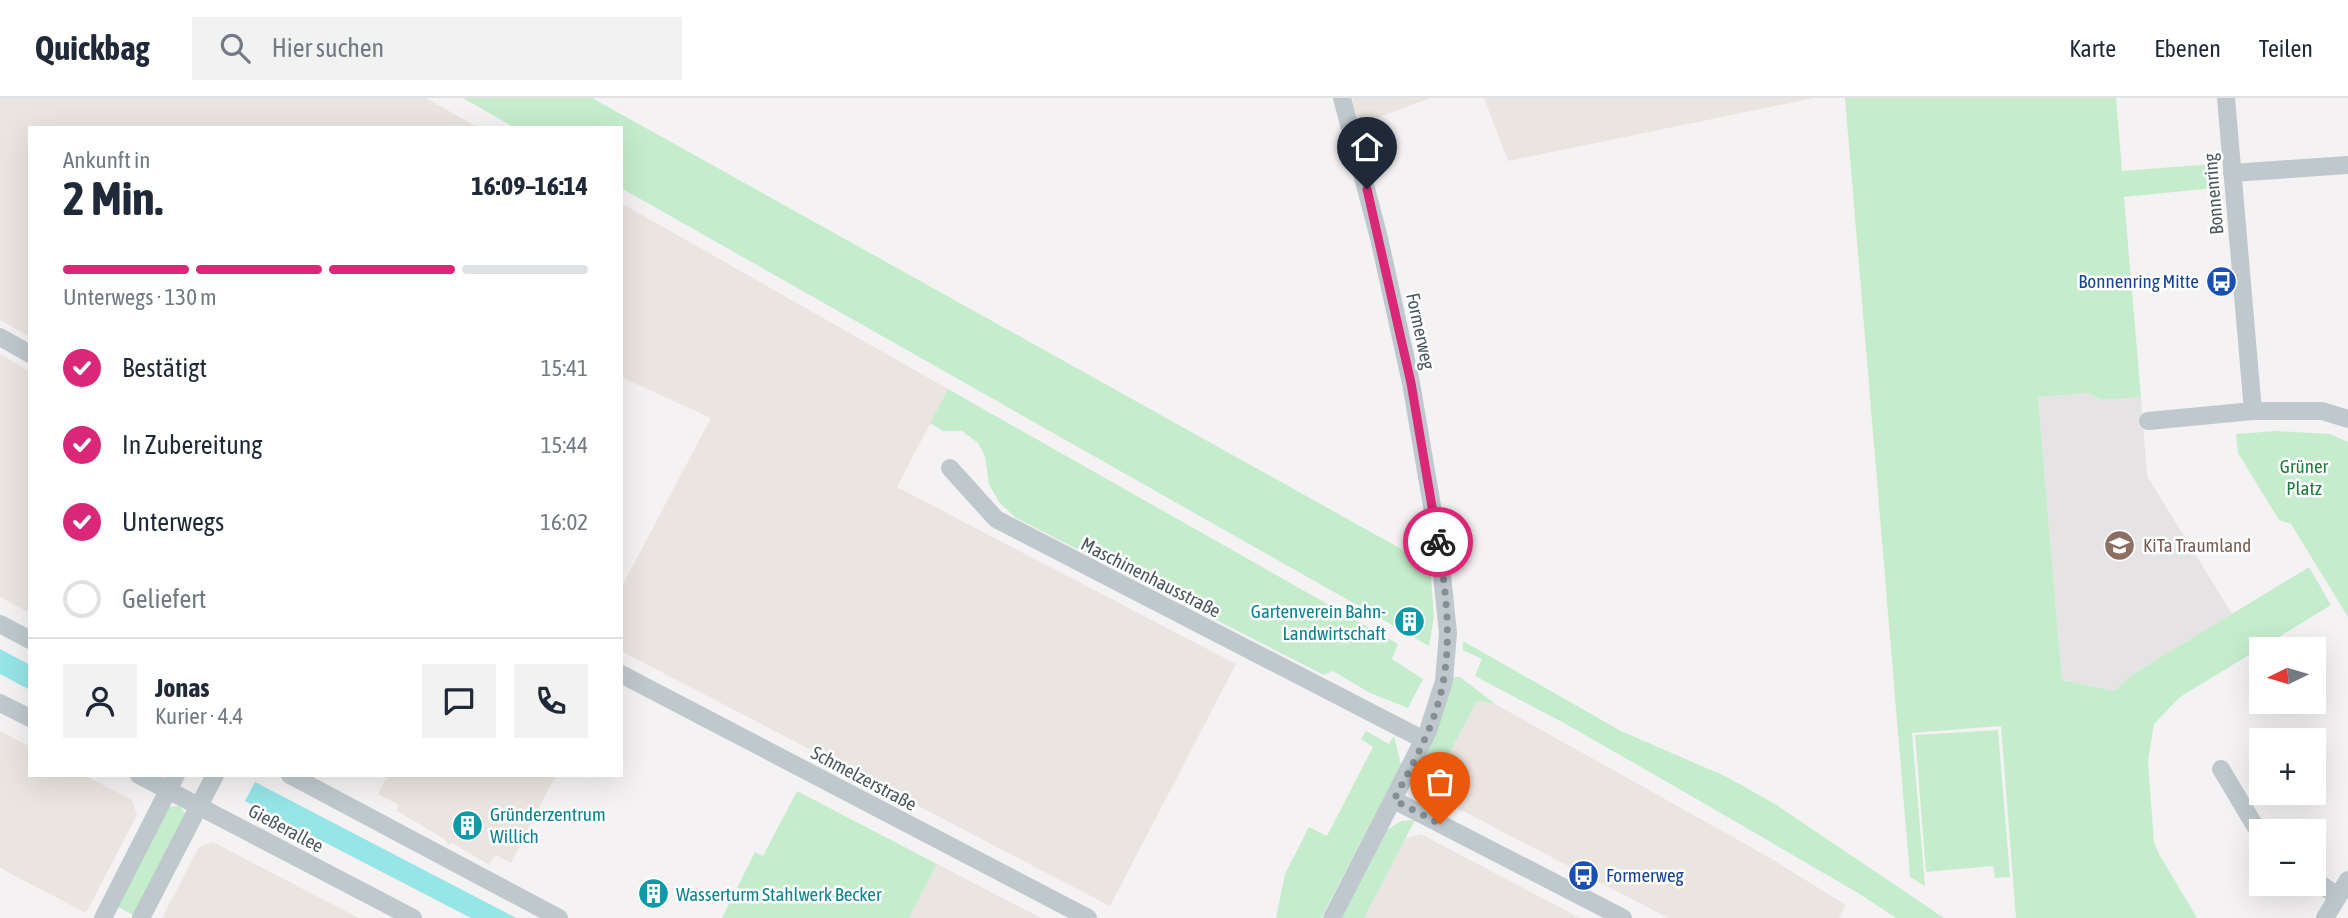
<!DOCTYPE html>
<html lang="de">
<head>
<meta charset="utf-8">
<style>
	:root { --surface:#fff; --page:#f2f2f3; --text:#1f2937; --muted:#747a83; --line:#e0e1e3; --accent:#db2777 }
	body { margin:0; font-family:"Asap Condensed",sans-serif; background:var(--page); color:var(--text); height:100vh; display:flex; flex-direction:column; font-size:26px; white-space:nowrap }
	* { box-sizing:border-box; margin:0 }
	p { font-size:23px; color:var(--muted) }
	.icon { flex:none; width:38px; height:38px; fill:none; stroke:currentColor; stroke-width:2; stroke-linecap:round; stroke-linejoin:round }
	.map { position:relative; flex:1; overflow:hidden }
	.sheet { position:absolute; left:28px; top:28px; width:595px; height:651px; display:flex; flex-direction:column; background:var(--surface); border-radius:0px; box-shadow:0 7px 28px #0002 }
	.sheet>* { flex:none }
	.needle { width:46px; rotate:265deg }
	.tools { position:absolute; left:2249px; top:539px; display:grid; gap:14px }
	.tools a { display:grid; place-items:center; width:77px; height:77px; border-radius:0px; background:var(--surface); box-shadow:0 7px 28px #0002; font-size:35px }
	.pin { position:absolute; display:grid; place-items:center; width:60px; height:60px; color:#fff; margin:-72px -30px; border-radius:50% 50% 50% 0; rotate:-45deg; box-shadow:0 0 7px #0007 }
	.pin .icon { rotate:45deg }
	.courier { position:absolute; display:grid; place-items:center; width:70px; height:70px; margin:-35px; border:5px solid #db2777; border-radius:50%; background:#fff; color:#222; box-shadow:0 2px 9px #0007 }
	.headline em { font-style:normal; font-weight:700 }
	.headline div { display:flex; flex-direction:column-reverse }
	.headline { display:flex; align-items:center; justify-content:space-between; height:119px; padding:0 35px }
	h1 { font-size:46px; font-weight:700; line-height:52px }
	.bar { display:grid; grid-template-columns:repeat(4,1fr); gap:10px 7px; align-content:center; height:84px; padding:0 35px }
	.bar i { height:9px; border-radius:5px; background:var(--line) }
	.bar .on { background:var(--accent) }
	.bar p { grid-column:span 4 }
	.line { display:flex; align-items:center; gap:18px; padding:0 35px; border-top:2px solid var(--line) }
	.line div { flex:1 }
	.round { display:grid; place-items:center; flex:none; width:74px; height:74px; border-radius:0px; background:var(--page) }
	ol { padding:0 35px; list-style:none }
	li { display:flex; align-items:center; gap:21px; height:77px }
	li p { margin-inline-start:auto }
	li .icon { padding:7px; border-radius:50%; background:var(--accent); color:#fff; stroke-width:4 }
	li:last-child { color:var(--muted) }
	li i { width:38px; height:38px; border:4px solid var(--line); border-radius:50% }
	header { display:flex; align-items:center; gap:42px; box-sizing:border-box; height:98px; padding:0 35px; background:var(--surface); border-bottom:2px solid var(--line) }
	header strong { font-size:33px }
	nav { display:flex; gap:38px; margin-inline-start:auto; font-size:24px }
	.search { width:490px; height:63px; background:var(--page); display:flex; align-items:center; gap:18px; box-sizing:border-box; padding:0 24px; border-radius:0px; color:var(--muted); font-size:26px }
	.map>svg:first-child { display:block }
	.commercial { fill:#eae5e0 }
	.education { fill:#e5e3e4 }
	.green { fill:#c5edcd }
	.water { fill:#96e5e7 }
	.lines { fill:none; stroke-linecap:round; stroke-linejoin:round }
	.minor { stroke:#bfc9cd; stroke-width:18 }
	.done { stroke:#868f92; stroke-width:7; stroke-dasharray:0 12.6 }
	.route { stroke:#db2777; stroke-width:9 }
	.labels { text-anchor:middle; dominant-baseline:central; stroke-width:5; stroke-linejoin:round; paint-order:stroke }
	.street-label { font-size:19px; fill:#4b595e; stroke:#fff }
	.transit-label { font-size:19px; fill:#164399; stroke:#fff; text-anchor:end }
	.park-label { font-size:19px; fill:#1f7c3c; stroke:#fff }
	.education-label { font-size:19px; fill:#785e54; stroke:#fff; text-anchor:start }
	.culture-label { font-size:19px; fill:#0d838f; stroke:#fff; text-anchor:start }
</style>
</head>
<body>
<header>
<strong>Quickbag</strong>
<div class="search"><svg class="icon" aria-label="search" viewBox="0 0 24 24"><circle cx="10" cy="10" r="6"/><path d="M15 15l6 6"/></svg>Hier suchen</div>
<nav><a>Karte</a><a>Ebenen</a><a>Teilen</a></nav>
</header>
<div class="map">
<svg width="2348" height="820" viewBox="0 0 2348 820">
	<rect width="100%" height="100%" fill="#f4f2f3"/>
	<path class="commercial" d="M0 0H426L479 30H30V239L0 222Z
		M1352 0H1430L1358 27Z
		M1484 0H1814L1508 63Z
		M621 105 948 291 897 389 1236 566 1110 808 621 553V490L711 320 621 279Z
		M0 256 30 274V515L0 499Z
		M1477 603 1495 606 1765 757 1846 807 1839 820H1668L1438 700 1433 686Z
		M0 633 30 649V677H84L132 702 137 717 86 815 0 770Z
		M388 677H556L511 765 495 757 489 767 452 745 450 747 446 744V742L397 713 399 707 378 696Z
		M1421 736 1580 820H1364L1405 741Z
		M213 744 326 803 359 820H162L199 749Z
		M937 766 1041 820H909Z"/>
	<path class="education" d="M2090 295 2100 302 2141 299 2147 378 2232 516 2133 576 2114 593 2062 582 2038 299Z"/>
	<path class="green" d="M463 0H592L1430 467 1434 519 1429 548 621 90V30H515Z
		M1845 0H2116L2122 73 2212 66 2214 90 2124 99 2141 299 2100 302 2090 295 2038 299 2062 582 2114 593 2133 576 2309 469 2331 507 2180 599 2154 626 2148 663 2154 744 2159 756 2197 820H2016L2001 628 1912 635 1925 788 1910 779Z
		M948 291 1398 546 1392 561 1423 581 1408 610 1370 595 1333 573 1324 577 1016 420 999 404 989 386 985 358 978 345 962 333H943L930 325Z
		M2276 333 2330 336 2348 344V519L2291 426 2279 422 2238 355 2236 336Z
		M1463 543 1621 633 1727 679 1775 706 1944 820H1896L1858 795 1681 692 1564 625 1475 578 1482 561 1463 552Z
		M1452 579H1460L1495 606 1477 603 1423 705 1414 683 1441 619Z
		M1998 632 2010 779 1995 780 1993 768 1926 774 1915 637Z
		M1366 633 1389 646 1394 638 1401 667 1321 820H1276L1285 776 1309 729 1327 738 1373 649 1361 641Z
		M797 693 937 766 909 820H722L755 754 763 758Z
		M180 708 186 717 135 818 116 808 169 709Z
		M1415 722 1364 820H1342L1387 732 1401 723Z"/>
	<path class="water" d="M0 551 30 567V592L0 576Z
		M255 684 516 820H471L245 703Z"/>
	<g class="lines">
		<path class="minor" d="M2226 0 2253 313H2322L2348 321
			M2232 75 2348 67
			M0 239 30 256
			M2148 323 2253 313
			M950 370 996 421 1424 642
			M0 526 30 542
			M621 576 1088 820
			M0 605 30 620
			M2221 671 2261 738
			M139 677 413 820
			M290 677 559 820
			M1394 702 1623 820
			M2314 782 2338 798
			M103 820 176 677
			M141 820 215 677
			M1332 820 1428 633 1444 583 1448 535 1439 449 1411 285 1379 140 1342 0
			M2325 820 2348 782"/>
	</g>
	<g class="lines">
		<path class="done" d="M1438 444C1447 499 1454 555 1437 609 1427 642 1409 672 1394 702L1440 726"/>
		<path class="route" d="M1367 91 1411 285 1438 444"/>
	</g>
	<defs>
		<symbol id="bus-disc" viewBox="-11 -11 22 22"><circle r="9.5" fill="#1a4fb4" stroke="#fff"/><path d="M-5-6H5V4H4V6H2V4H-2V6H-4V4H-5ZM-3.5-4V0h7V-4ZM-3.5 1.2v1.5H-2V1.2ZM2 1.2v1.5H3.5V1.2Z" fill="#fff"/></symbol>
		<symbol id="school-disc" viewBox="-11 -11 22 22"><circle r="9.5" fill="#8d6e63" stroke="#fff"/><path d="M0-5L7-2L0 1L-7-2ZM-4 1L0 2.5L4 1V4Q0 6-4 4Z" fill="#fff"/></symbol>
		<symbol id="building-disc" viewBox="-11 -11 22 22"><circle r="9.5" fill="#0f9aa8" stroke="#fff"/><path d="M-4-6H4V6H1V3H-1V6H-4ZM-2.5-4.3h1.7v1.8h-1.7ZM.8-4.3h1.7v1.8H.8ZM-2.5-1h1.7V.8h-1.7ZM.8-1h1.7V.8H.8Z" fill="#fff"/></symbol>
	</defs>
	<g fill-rule="evenodd">
		<use href="#bus-disc" x="2204" y="166" width="35" height="35"/>
		<use href="#school-disc" x="2102" y="430" width="35" height="35"/>
		<use href="#building-disc" x="1392" y="506" width="35" height="35"/>
		<use href="#building-disc" x="450" y="710" width="35" height="35"/>
		<use href="#bus-disc" x="1566" y="760" width="35" height="35"/>
		<use href="#building-disc" x="636" y="778" width="35" height="35"/>
	</g>
	<g class="labels">
		<g class="street-label">
			<text transform="translate(2213 96) rotate(-95)">Bonnenring</text>
			<text transform="translate(1421 233) rotate(78)">Formerweg</text>
			<text transform="translate(1151 479) rotate(27)">Maschinenhausstraße</text>
			<text transform="translate(864 680) rotate(28)">Schmelzerstraße</text>
			<text transform="translate(286 730) rotate(28)">Gießerallee</text>
		</g>
		<g class="transit-label">
			<text x="2199" y="183">Bonnenring Mitte</text>
			<text x="1606" y="777" text-anchor="start">Formerweg</text>
		</g>
		<g class="park-label">
			<text x="2304" y="368">Grüner<tspan x="2304" dy="22">Platz</tspan></text>
		</g>
		<g class="education-label">
			<text x="2143" y="447">KiTa Traumland</text>
		</g>
		<g class="culture-label">
			<text x="1386" y="513" text-anchor="end">Gartenverein Bahn-<tspan x="1386" dy="22">Landwirtschaft</tspan></text>
			<text x="490" y="716">Gründerzentrum<tspan x="490" dy="22">Willich</tspan></text>
			<text x="676" y="796">Wasserturm Stahlwerk Becker</text>
		</g>
	</g>
</svg>
<div class="tools">
<a><svg class="needle" viewBox="-14 -14 28 28"><path d="M0-13l5 13h-10z" fill="#e53935"/><path d="M0 13l5-13h-10z" fill="#747a83"/></svg></a>
<a>+</a>
<a>−</a>
</div>
<div class="pin" style="left:1440px;top:726px;background:#ea580c"><svg class="icon" aria-label="bag" viewBox="0 0 24 24"><path d="M5 8h14l-1 12H6zM9 8a3 3 0 0 1 6 0"/></svg></div>
<div class="pin" style="left:1367px;top:91px;background:#1f2937"><svg class="icon" aria-label="home" viewBox="0 0 24 24"><path d="M3 11l9-7 9 7M6 9v11h12V9"/></svg></div>
<div class="courier" style="left:1438px;top:444px"><svg class="icon" aria-label="bike" viewBox="0 0 24 24"><circle cx="6" cy="16" r="4"/><circle cx="18" cy="16" r="4"/><path d="M6 16l4-8h5l3 8M10 8l3 8H6M13 5h3"/></svg></div>
<section class="sheet">
<div class="headline"><div><h1>2 Min.</h1><p>Ankunft in</p></div><em>16:09–16:14</em></div>
<div class="bar"><i class="on"></i><i class="on"></i><i class="on"></i><i></i><p>Unterwegs · 130 m</p></div>
<ol>
<li><svg class="icon" aria-label="check" viewBox="0 0 24 24"><path d="M5 12l5 5 9-10"/></svg>Bestätigt<p>15:41</p></li>
<li><svg class="icon" aria-label="check" viewBox="0 0 24 24"><path d="M5 12l5 5 9-10"/></svg>In Zubereitung<p>15:44</p></li>
<li><svg class="icon" aria-label="check" viewBox="0 0 24 24"><path d="M5 12l5 5 9-10"/></svg>Unterwegs<p>16:02</p></li>
<li><i></i>Geliefert</li>
</ol>
<div class="line" style="height:126px"><a class="round"><svg class="icon" aria-label="person" viewBox="0 0 24 24"><circle cx="12" cy="8" r="4"/><path d="M4 21q1-7 8-7t8 7"/></svg></a><div><b>Jonas</b><p>Kurier · 4.4</p></div><a class="round"><svg class="icon" aria-label="chat" viewBox="0 0 24 24"><path d="M4 5h16v11H9l-5 4z"/></svg></a><a class="round"><svg class="icon" aria-label="phone" viewBox="0 0 24 24"><path d="M5 4h4l2 5-3 2q2 4 5 5l2-3 5 2v4C11 20 4 13 5 4z"/></svg></a></div>
</section>
</div>
</body>
</html>
